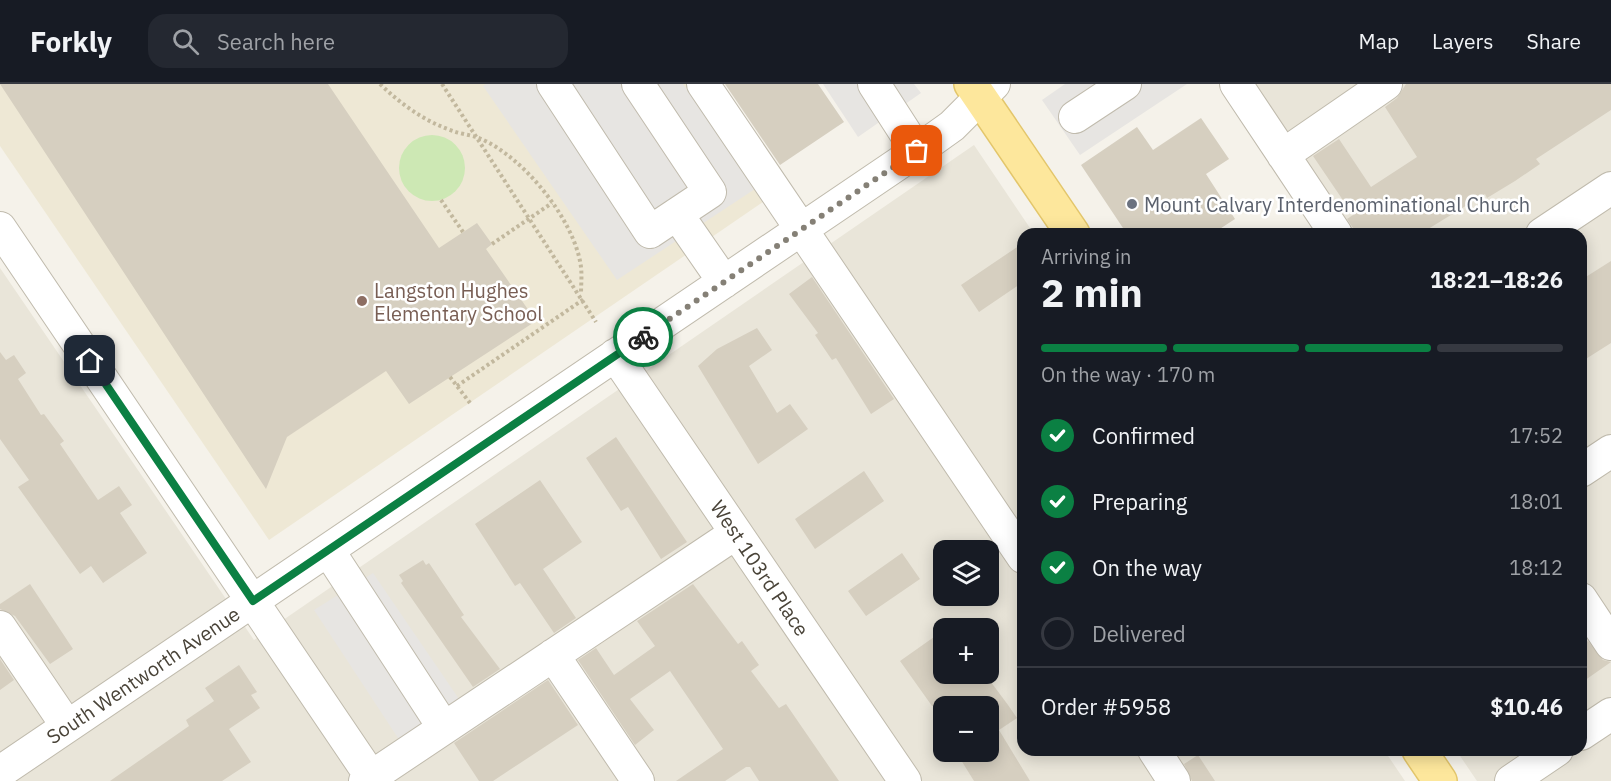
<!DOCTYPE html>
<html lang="en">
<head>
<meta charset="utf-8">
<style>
	:root { --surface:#171b24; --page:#242831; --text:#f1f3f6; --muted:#9ea1a6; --line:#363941; --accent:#0b8043 }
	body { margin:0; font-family:"IBM Plex Sans",sans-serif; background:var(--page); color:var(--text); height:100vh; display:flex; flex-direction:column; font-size:22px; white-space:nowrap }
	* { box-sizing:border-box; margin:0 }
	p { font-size:20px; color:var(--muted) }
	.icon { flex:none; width:33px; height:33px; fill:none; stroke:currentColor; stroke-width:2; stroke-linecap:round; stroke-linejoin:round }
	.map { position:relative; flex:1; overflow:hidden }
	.sheet { position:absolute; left:1017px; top:144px; width:570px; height:528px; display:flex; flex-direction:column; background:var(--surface); border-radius:18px; box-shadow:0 3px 15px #0003 }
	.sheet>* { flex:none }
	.tools { position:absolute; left:933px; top:456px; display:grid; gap:12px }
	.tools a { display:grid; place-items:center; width:66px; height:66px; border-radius:12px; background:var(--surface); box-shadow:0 3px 15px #0003; font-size:30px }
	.pin { position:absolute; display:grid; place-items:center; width:51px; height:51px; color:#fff; margin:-26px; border-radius:12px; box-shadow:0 3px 9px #0006 }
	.courier { position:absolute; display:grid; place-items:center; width:60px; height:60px; margin:-30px; border:4px solid #0b8043; border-radius:50%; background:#fff; color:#222; box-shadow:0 2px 8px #0007 }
	.summary em { font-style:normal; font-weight:700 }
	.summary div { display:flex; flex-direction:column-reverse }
	.summary { display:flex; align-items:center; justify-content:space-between; height:102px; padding:0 24px }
	h1 { font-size:39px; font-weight:700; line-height:45px }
	.bar { display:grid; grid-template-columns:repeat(4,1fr); gap:9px 6px; align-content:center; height:72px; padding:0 24px }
	.bar i { height:8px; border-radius:4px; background:var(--line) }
	.bar .active { background:var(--accent) }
	.bar p { grid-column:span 4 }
	.line { display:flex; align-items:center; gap:15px; padding:0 24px; border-top:2px solid var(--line) }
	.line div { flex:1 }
	ol { padding:0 24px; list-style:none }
	li { display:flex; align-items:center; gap:18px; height:66px }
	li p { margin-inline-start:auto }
	li .icon { padding:6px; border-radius:50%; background:var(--accent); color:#fff; stroke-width:4 }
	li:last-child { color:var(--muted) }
	li i { width:33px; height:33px; border:3px solid var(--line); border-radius:50% }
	header { display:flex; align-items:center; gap:36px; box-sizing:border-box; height:84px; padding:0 30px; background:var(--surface); border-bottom:2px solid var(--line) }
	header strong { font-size:28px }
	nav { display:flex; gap:33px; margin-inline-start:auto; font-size:21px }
	.search { width:420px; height:54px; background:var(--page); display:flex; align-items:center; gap:15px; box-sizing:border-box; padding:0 21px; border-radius:18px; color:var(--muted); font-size:22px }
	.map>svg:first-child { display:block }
	.residential { fill:#e9e5d9; fill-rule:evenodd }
	.education { fill:#eee8d5 }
	.green { fill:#cde8b4 }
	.parking { fill:#e7e5e2 }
	.building { fill:#d6cfc0 }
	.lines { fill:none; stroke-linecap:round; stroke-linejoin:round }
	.minor-casing { stroke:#c0bbad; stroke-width:34 }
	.major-casing { stroke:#e3c66b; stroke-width:36 }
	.path { stroke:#c2b89e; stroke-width:4; stroke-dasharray:3 3; stroke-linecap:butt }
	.minor { stroke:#fff; stroke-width:32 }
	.major { stroke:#fde79c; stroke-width:33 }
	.done { stroke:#858076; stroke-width:6; stroke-dasharray:0 10.8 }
	.route { stroke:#0b8043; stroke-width:8 }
	.worship-dot { fill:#6b7280; stroke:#fff; stroke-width:2 }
	.education-dot { fill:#8d6e63; stroke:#fff; stroke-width:2 }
	.labels { text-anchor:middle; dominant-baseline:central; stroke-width:5; stroke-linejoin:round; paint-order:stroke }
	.worship-label { font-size:20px; fill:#5b616d; stroke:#fff; text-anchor:start }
	.education-label { font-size:20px; fill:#785e54; stroke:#fff; text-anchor:start }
	.street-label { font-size:20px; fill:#494338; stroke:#fff }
</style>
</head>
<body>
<header>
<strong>Forkly</strong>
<div class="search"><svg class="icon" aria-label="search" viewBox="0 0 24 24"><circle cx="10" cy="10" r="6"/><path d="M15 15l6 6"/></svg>Search here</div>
<nav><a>Map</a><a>Layers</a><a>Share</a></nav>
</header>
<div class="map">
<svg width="1611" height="697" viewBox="0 0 1611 697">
	<rect width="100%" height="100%" fill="#f5f2ea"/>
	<path class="residential" d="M1226 0H1611V697H1477L1456 666H1581V150H1326Z
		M974 61 1034 150H1023V666H1384L1405 697H0V184L254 556ZM944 466H988V512H944ZM944 544H988V590H944ZM944 622H988V668H944Z"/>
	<path class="education" d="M0 0H688L766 116 269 456 0 62Z"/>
	<path class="green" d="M399 84a33 33 0 1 1 66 0a33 33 0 1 1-66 0Z"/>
	<path class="parking" d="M486 0H683L755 105 617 196 483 2Z
		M823 0H914L921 9 858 53Z
		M1065 0H1187L1080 71 1042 16Z
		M373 489 459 615 400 657 314 526Z"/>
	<path class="building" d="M0 0H328L439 164 477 139 492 160 486 165 536 237 409 320 386 287 287 353 266 405Z
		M725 0H818L844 38 780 81Z
		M1406 0H1611V26L1536 75 1540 80 1515 97 1487 114 1485 110 1420 150H1357L1347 135 1353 131 1313 72 1339 55 1371 103 1417 73 1385 23 1397 14Z
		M1201 34 1229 75 1206 90 1235 135 1212 150H1127L1081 81 1137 43 1153 66Z
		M1023 159V198L979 228 961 201Z
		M1611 177V259L1581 278V196Z
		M812 193 894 315 871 330 836 274 832 276 815 251 818 249 789 210Z
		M757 244 772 266 749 282 777 329 790 320 808 345 758 380 698 282 717 265Z
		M0 268 6 276 14 271 26 289 18 295 41 331 44 330 64 357 60 360 98 416 119 402 132 421 120 429 147 469 103 499 91 482 80 490 18 403 29 396 0 355Z
		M616 353 687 458 661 475 628 423 621 427 586 374Z
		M864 387 884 417 815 465 795 435Z
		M540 396 582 458 543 485 576 534 554 549 520 499 515 502 475 440Z
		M902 469 920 495 866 532 848 507Z
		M423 476 426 481 429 479 464 531 461 533 500 585 473 603 401 499 403 497 399 491Z
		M30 500 73 565 50 580 15 532 0 525V520Z
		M693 500 738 560 742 557 759 581 751 587 779 624 786 620 839 697H759L750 683H746L725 697H676L723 665 670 587 630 615 654 646 635 661 578 576 596 564 614 591 655 562 637 537Z
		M934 553 944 568V590H985L1008 621 1017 634 999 646 1030 697H974L956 668H988V622H932L900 577Z
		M1588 557 1603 576 1611 578 1581 599V562Z
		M0 575 14 596 0 606Z
		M239 581 257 608 251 611 260 624 229 645 251 678 222 697H110L189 642 186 636 214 617 205 604Z
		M548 596 578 641 493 697H479L454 659Z
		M1198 671 1215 697H1192L1184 680Z"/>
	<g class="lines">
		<defs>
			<path id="minor" d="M553 0 650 148 710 108 638 0
				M703 0 1023 473
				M874 0 917 67
				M1236 0 1336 150
				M1075 33 1125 0
				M1283 71 1386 0
				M677 130 724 198
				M0 144 374 697
				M1542 150 1611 104
				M615 271 905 697
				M1581 387 1611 367
				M328 466 444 644
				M1581 515 1611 560
				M0 543 67 642
				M553 571 638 697
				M1581 650 1611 630
				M1154 666 1174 697
				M0 688 917 67 952 42 994 0
				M365 697 736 449
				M1511 697 1557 666"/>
			<path id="major" d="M971 0 1073 150
				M1419 666 1440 697"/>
		</defs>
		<use href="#minor" class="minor-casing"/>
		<use href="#major" class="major-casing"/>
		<path class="path" d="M380 0C402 21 424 37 453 47 461 50 471 51 479 54 523 72 575 136 581 183 582 192 581 201 581 210
			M442 0 596 238
			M441 116 463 148
			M492 160 552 119
			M450 293 470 319
			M457 302 584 215"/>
		<use href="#minor" class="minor"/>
		<use href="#major" class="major"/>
	</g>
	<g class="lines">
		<path class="done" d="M643 253 917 67"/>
		<path class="route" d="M90 277 253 517 643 253"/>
	</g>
	<circle class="worship-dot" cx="1132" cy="120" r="6"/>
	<circle class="education-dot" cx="362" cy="217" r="6"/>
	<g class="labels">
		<g class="worship-label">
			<text x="1144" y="120">Mount Calvary Interdenominational Church</text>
		</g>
		<g class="education-label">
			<text x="374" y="206">Langston Hughes<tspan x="374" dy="23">Elementary School</tspan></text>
		</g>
		<g class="street-label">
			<text transform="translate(760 484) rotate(56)">West 103rd Place</text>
			<text transform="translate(143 591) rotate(-34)">South Wentworth Avenue</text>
		</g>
	</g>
</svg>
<div class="tools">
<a><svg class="icon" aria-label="layers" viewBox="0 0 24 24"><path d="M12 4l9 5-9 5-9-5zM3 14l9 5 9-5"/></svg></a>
<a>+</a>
<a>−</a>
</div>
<div class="pin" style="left:917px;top:67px;background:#ea580c"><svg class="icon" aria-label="bag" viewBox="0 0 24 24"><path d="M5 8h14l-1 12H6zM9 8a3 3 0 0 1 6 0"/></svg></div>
<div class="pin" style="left:90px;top:277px;background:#1f2937"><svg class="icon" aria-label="home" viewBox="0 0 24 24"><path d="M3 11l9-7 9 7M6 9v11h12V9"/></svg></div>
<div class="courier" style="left:643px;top:253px"><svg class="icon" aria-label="bike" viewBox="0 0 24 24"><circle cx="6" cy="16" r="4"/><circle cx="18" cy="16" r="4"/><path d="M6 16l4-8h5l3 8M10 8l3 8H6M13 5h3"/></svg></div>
<section class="sheet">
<div class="summary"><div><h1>2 min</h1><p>Arriving in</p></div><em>18:21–18:26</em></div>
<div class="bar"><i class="active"></i><i class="active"></i><i class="active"></i><i></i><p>On the way · 170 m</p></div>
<ol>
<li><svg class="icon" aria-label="check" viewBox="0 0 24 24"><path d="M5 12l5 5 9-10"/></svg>Confirmed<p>17:52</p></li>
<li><svg class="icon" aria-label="check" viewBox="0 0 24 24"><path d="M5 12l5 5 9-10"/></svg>Preparing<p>18:01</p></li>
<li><svg class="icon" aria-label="check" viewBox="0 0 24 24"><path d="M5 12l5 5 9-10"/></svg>On the way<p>18:12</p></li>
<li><i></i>Delivered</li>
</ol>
<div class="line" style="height:78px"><div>Order #5958</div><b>$10.46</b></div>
</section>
</div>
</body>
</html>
